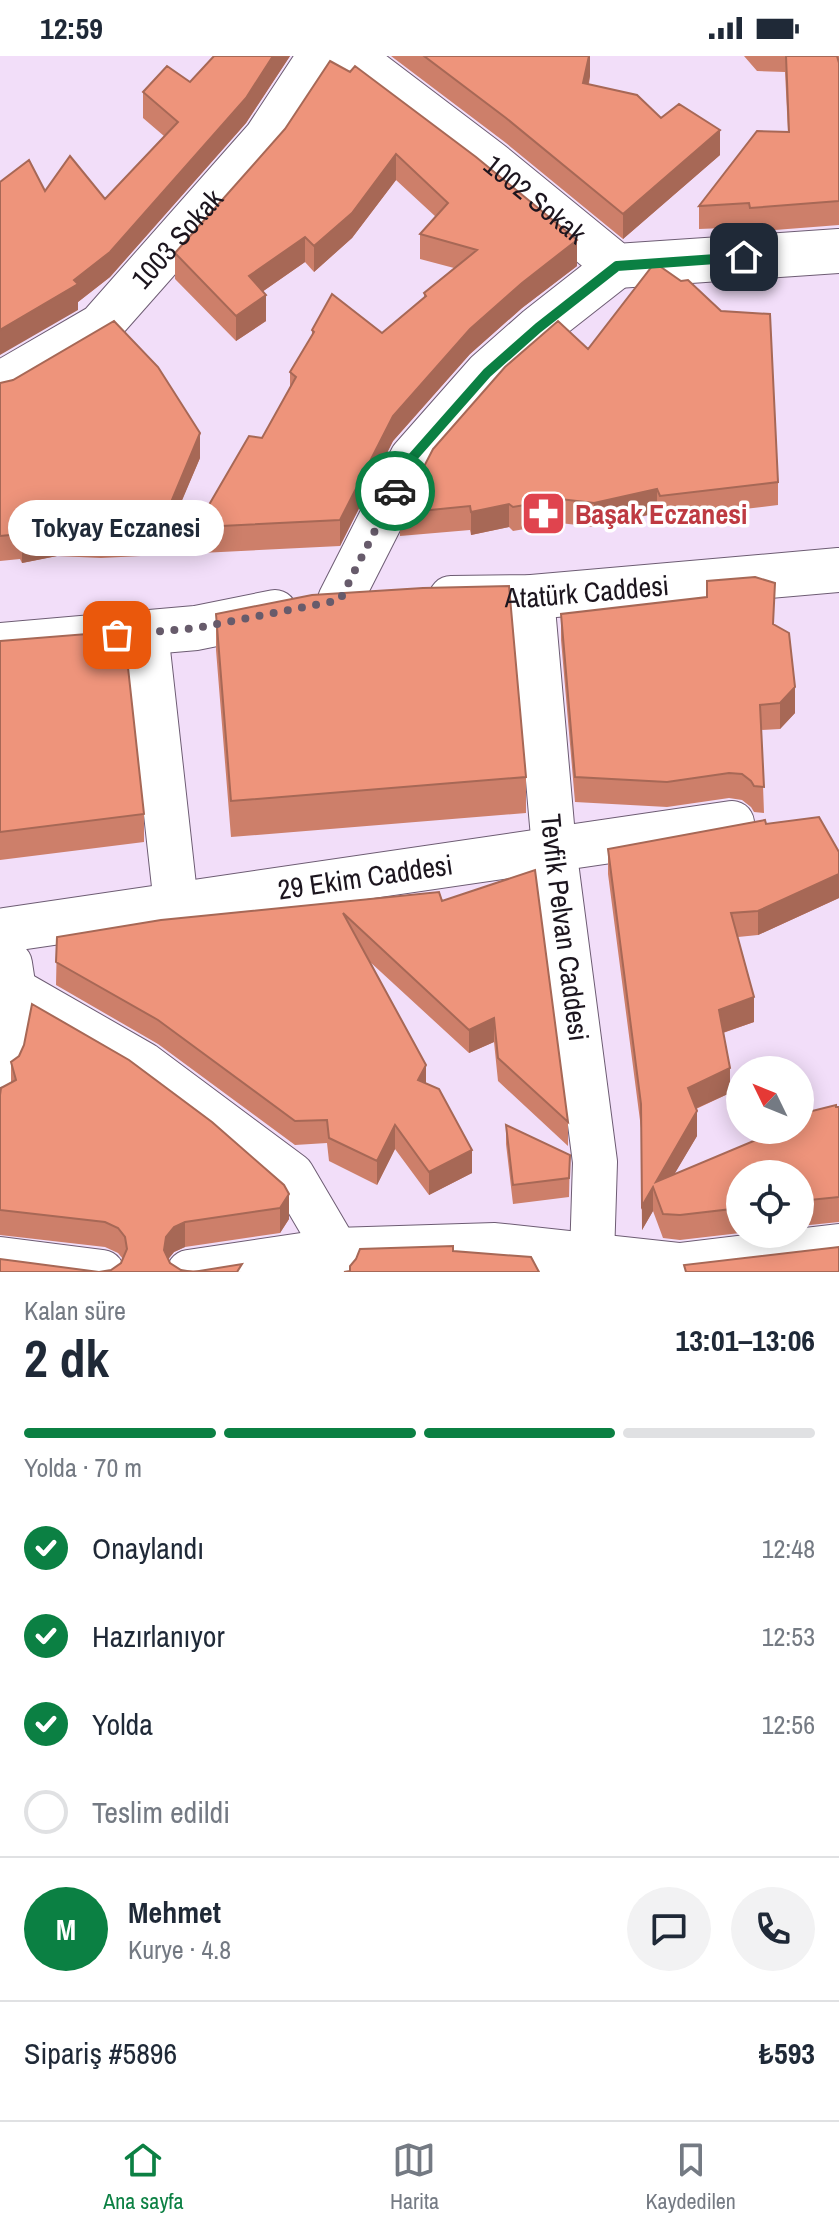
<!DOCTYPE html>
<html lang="tr">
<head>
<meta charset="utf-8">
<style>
	:root { --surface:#fff; --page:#f2f2f3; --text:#1f2937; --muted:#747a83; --line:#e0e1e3; --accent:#0b8043 }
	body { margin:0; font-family:"Archivo Narrow",sans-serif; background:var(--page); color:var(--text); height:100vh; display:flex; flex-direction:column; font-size:30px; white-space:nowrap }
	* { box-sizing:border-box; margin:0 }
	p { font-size:26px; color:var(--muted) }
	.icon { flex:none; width:44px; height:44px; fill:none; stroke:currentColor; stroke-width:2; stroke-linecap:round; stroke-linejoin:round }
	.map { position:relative; height:1216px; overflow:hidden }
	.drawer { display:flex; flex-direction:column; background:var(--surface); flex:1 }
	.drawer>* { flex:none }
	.needle { width:52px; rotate:313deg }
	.controls { position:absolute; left:726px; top:1000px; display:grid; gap:16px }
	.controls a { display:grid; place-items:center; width:88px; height:88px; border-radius:50%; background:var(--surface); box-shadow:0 4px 20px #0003; font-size:40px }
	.pin { position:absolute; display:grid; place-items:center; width:68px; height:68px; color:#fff; margin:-34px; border-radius:16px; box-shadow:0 4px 12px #0006 }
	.courier { position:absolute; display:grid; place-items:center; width:80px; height:80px; margin:-40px; border:6px solid #0b8043; border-radius:50%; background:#fff; color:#222; box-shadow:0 2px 10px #0007 }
	.bubble { position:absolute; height:56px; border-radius:28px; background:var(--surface); box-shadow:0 4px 20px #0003; font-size:26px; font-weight:700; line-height:56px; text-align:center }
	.headline em { font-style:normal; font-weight:700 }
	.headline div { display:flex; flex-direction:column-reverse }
	.headline { display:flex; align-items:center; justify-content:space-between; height:136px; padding:0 24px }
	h1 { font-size:52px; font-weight:700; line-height:60px }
	.bar { display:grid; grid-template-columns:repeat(4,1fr); gap:12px 8px; align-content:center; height:96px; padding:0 24px }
	.bar i { height:10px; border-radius:6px; background:var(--line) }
	.bar .active { background:var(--accent) }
	.bar p { grid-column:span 4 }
	.line { display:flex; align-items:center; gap:20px; padding:0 24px; border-top:2px solid var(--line) }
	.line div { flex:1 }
	.round { display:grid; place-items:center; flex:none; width:84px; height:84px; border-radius:42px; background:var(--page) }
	ol { padding:0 24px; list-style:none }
	li { display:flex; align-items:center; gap:24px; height:88px }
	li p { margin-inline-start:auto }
	li .icon { padding:8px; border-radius:50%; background:var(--accent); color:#fff; stroke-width:4 }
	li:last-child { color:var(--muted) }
	li i { width:44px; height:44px; border:4px solid var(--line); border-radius:50% }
	.status { display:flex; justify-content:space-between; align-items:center; height:56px; padding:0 40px; background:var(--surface); direction:ltr }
	.status svg { height:22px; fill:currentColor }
	.dock { display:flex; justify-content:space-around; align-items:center; height:112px; border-top:2px solid var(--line); background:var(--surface); font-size:22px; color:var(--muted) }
	.dock a { display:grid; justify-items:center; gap:4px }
	.dock .active { color:var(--accent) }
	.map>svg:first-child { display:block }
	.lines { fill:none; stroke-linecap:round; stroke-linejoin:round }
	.street-casing { stroke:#6d5c73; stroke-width:46 }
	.secondary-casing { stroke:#6d5c73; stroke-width:46 }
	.street { stroke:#fff; stroke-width:44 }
	.secondary { stroke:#fff; stroke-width:44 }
	.wall { fill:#cd7f6a }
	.shaded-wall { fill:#a76856 }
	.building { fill:#ee947b; stroke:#a76856; stroke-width:2 }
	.done { stroke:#675b6b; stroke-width:8; stroke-dasharray:0 14.4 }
	.route { stroke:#0b8043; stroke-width:10 }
	.labels { text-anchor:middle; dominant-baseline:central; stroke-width:7; stroke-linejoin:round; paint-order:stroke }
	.street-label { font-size:28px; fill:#1c151e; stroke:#fff }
	.health-label { font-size:28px; font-weight:bold; fill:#be3a42; stroke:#fff; text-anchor:start }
</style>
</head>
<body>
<div class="status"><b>12:59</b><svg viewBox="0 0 49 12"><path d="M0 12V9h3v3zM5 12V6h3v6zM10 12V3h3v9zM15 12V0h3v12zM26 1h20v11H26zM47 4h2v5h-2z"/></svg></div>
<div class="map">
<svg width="839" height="1216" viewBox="0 0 839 1216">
	<rect width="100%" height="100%" fill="#f2def9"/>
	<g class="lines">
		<defs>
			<g id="street">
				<path id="s1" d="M350 0 491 107 617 210 839 195"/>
				<path id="s2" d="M0 328 100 270 266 82 320 0"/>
				<path id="s3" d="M532 541 554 792 595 1106 592 1200"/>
				<path d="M340 544 412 402 487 317 538 272 617 210"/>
				<path d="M146 576 176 848"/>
				<path id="s4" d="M5 874 732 767"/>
				<path d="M14 934 143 1008 292 1119 336 1194 335 1216"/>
				<path d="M0 1009 14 934 10 908"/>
				<path d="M0 1203 102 1216"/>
				<path d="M189 1216 336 1194 495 1189 680 1209 839 1190"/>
			</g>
			<g id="secondary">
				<path id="s5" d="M451 542 532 541 839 514"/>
				<path d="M0 589 196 572 275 556"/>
			</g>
		</defs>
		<use href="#street" class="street-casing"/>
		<use href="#secondary" class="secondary-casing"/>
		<use href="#street" class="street"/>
		<use href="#secondary" class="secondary"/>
	</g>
	<path class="wall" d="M214 0H290L246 67 110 221 78 246V254L45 135 105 143 164 80 143 62V36L190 26Z
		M391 0H590V20L589 28 661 62 720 99 623 183 506 87Z
		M744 0H839V169L750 176 749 171 699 173V150L788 76 785 16 757 15Z
		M330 5 577 210 522 252 470 298 393 385 340 490 101 502 57 500 22 507 20 503 0 505V327L200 402 177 455 199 466 262 382 290 331V316L312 280V274L382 277 424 242V237L454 212 420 203V178L436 161 396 124 352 182 314 216 305 206 262 236 266 265 236 285 175 223V197L285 73Z
		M588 293 778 426V449L660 463 657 457 594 471 560 467 513 475 509 471 471 479 470 474 400 480V457Z
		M216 558 526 721V757L231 781 216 594Z
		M561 558 774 569 795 657 780 673 761 674 764 757 754 756 751 751 742 744 729 742 667 751 575 746 561 584Z
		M0 585 144 758V786L0 804Z
		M766 768 839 796V842L758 879 738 881 754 966 723 977 730 1037 696 1053 697 1080 674 1118 839 1051V1166L800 1170V1118H740V1177L680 1184 663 1182 653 1155 642 1174 641 1072 608 818V793Z
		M442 845 568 1066V1090L498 1025 494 986 469 997 369 905 426 1027 472 1117 429 1139 395 1093 377 1129 329 1105 327 1087 295 1089 158 988 56 929 57 881Z
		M11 1006 212 1066 289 1163 280 1177 185 1191 174 1196 168 1203 170 1207 181 1214 242 1216H99L111 1214 121 1207 123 1203 118 1197 105 1191 0 1179V1039L11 1026Z
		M506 1069 570 1099 569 1141 513 1148 506 1088Z"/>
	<path class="shaded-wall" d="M273 0H290L246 67 110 221 78 246V254L0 299V274L74 224Z
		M589 0H590V20L583 52V27Z
		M720 74V99L623 183V158Z
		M396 98V124L352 182 314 216V190Z
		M305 181V206L249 245V220Z
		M577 184V210L522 252 470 298 393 385 340 490V464L393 360 470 273 522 227Z
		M266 239V265L236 285V260Z
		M200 377V402L170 473 169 451Z
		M657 433V457L594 471V447Z
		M509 448V471L471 479V456Z
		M57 475V500L22 507V482Z
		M795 631V657L780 673V647Z
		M839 818V842L758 879V855Z
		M754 941V966L719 978V954Z
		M494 962V986L469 997V974Z
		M426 1009V1032L418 1024Z
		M730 1012V1037L688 1056V1032Z
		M697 1055V1080L658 1146 656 1126Z
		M395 1069V1093L377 1129V1105Z
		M472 1094V1117L429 1139V1116Z
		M653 1131V1155L642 1174V1150Z
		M289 1138V1163L280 1177V1152Z
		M185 1166V1191L174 1196 166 1206 164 1194 166 1181 174 1171Z"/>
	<path class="building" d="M214 0H273L246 42 110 196 74 224 78 228 0 274V126L29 104 45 135 70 100 105 143 178 66 143 36 167 10 190 26Z
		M424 0H589L583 27 637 39 661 62 679 48 720 74 623 158 506 62Z
		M786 0H837L839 7V145L750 152 749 147 699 150 757 75 789 76Z
		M330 5 350 16 355 10 476 101 577 184 522 227 470 273 393 360 340 464 101 476 57 475 22 482 20 478 0 480V327L13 324 114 265 158 311 200 377 169 451 199 466 249 380 262 382 296 321 290 316 314 276 312 274 332 238 382 277 426 240 424 237 477 194 420 178 448 147 396 98 352 157 314 190 305 181 249 220 266 239 236 260 175 197 285 73Z
		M653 209H658L681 225 688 224 721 255 770 258 778 426 660 440 657 433 594 447 560 443 513 451 509 448 471 456 470 450 400 457 433 393 505 311 558 265 588 293Z
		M755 521 775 527 773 568 789 577 795 631 780 647 760 649 764 731 754 730 751 725 742 718 729 717 667 726 575 721 561 558 707 541V525Z
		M509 530 526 721 231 745 216 558 312 539 423 532Z
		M124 575 144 758 0 776V585Z
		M819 761 839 796V818L758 855 731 857 754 941 719 954 730 1012 688 1032 697 1055 656 1126 775 1076 776 1074H800V1058L836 1049V1051H839V1141L800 1145V1118H740V1152L680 1159 663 1158 653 1131 642 1150 641 1048 608 793 765 764 766 768Z
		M535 814 568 1066 498 1002 494 962 469 974 343 857 426 1009 418 1024 439 1033 472 1094 429 1116 395 1069 377 1105 329 1082 327 1064 295 1065 158 964 56 906 57 881 161 864 439 836 442 845Z
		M32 948 129 1004 212 1066 284 1129 289 1138 280 1152 185 1166 174 1171 166 1181 164 1194 170 1207 181 1214 193 1216 242 1208 237 1216H0V1203L99 1216 111 1214 121 1207 127 1193 125 1181 118 1172 105 1166 0 1154V1039L1 1032 16 1024 11 1006 19 1000 24 989Z
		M506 1069 570 1099 569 1122 513 1129Z
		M453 1190V1195L531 1201 539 1216H344L350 1215V1210L356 1203 360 1193Z
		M839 1191V1216H686L684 1209Z"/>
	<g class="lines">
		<path class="done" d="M117 579 196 572 340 544 395 435"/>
		<path class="route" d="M395 435 412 402 487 317 538 272 617 210 744 201"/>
	</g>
	<defs>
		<symbol id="pharmacy-square" viewBox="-11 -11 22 22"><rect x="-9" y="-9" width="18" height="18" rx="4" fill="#e0444e" stroke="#fff"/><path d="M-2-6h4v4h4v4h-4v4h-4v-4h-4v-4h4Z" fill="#fff"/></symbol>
	</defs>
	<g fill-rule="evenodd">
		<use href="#pharmacy-square" x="518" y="432" width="51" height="51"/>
	</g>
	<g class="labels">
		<g class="street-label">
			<text stroke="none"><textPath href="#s1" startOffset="234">1002 Sokak</textPath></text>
			<text stroke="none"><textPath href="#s2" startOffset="232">1003 Sokak</textPath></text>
			<text stroke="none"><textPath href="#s5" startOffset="136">Atatürk Caddesi</textPath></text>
			<text stroke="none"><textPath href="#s4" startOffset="364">29 Ekim Caddesi</textPath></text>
			<text stroke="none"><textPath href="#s3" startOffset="332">Tevfik Pelvan Caddesi</textPath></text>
		</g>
		<g class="health-label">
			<text x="575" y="458">Başak Eczanesi</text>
		</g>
	</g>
</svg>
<div class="controls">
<a><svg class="needle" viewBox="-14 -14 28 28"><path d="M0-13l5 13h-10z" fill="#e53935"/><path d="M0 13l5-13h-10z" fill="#747a83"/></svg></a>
<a><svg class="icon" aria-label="locate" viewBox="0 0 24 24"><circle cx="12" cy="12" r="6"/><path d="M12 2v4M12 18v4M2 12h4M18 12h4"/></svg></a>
</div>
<div class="pin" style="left:117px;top:579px;background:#ea580c"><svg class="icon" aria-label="bag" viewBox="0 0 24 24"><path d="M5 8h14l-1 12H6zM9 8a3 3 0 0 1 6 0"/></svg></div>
<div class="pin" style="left:744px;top:201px;background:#1f2937"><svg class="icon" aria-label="home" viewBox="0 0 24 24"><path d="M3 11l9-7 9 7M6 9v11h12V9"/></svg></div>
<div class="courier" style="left:395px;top:435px"><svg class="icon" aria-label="car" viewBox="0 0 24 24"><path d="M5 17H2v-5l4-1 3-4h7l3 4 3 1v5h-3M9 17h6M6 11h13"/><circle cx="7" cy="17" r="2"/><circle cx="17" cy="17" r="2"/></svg></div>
<div class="bubble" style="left:8px;top:444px;width:216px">Tokyay Eczanesi</div>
</div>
<section class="drawer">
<div class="headline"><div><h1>2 dk</h1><p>Kalan süre</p></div><em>13:01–13:06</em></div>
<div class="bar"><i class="active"></i><i class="active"></i><i class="active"></i><i></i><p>Yolda · 70 m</p></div>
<ol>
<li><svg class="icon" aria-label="check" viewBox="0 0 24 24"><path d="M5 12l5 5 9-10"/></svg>Onaylandı<p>12:48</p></li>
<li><svg class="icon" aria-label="check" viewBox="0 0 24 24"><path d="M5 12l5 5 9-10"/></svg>Hazırlanıyor<p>12:53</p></li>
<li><svg class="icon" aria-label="check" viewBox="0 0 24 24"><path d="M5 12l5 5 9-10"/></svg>Yolda<p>12:56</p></li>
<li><i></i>Teslim edildi</li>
</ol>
<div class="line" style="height:144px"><b class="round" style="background:var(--accent);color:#fff">M</b><div><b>Mehmet</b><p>Kurye · 4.8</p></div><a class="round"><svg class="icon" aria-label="chat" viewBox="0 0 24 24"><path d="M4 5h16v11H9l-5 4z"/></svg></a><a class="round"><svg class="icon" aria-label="phone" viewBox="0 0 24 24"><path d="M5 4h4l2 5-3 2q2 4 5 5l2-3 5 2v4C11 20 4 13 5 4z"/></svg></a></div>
<div class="line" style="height:104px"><div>Sipariş #5896</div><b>₺593</b></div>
</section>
<nav class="dock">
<a class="active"><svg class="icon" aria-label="home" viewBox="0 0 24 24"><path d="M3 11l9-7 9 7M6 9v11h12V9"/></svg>Ana sayfa</a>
<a><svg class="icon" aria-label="map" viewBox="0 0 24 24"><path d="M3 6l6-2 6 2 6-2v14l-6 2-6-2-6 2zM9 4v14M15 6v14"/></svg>Harita</a>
<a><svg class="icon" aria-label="saved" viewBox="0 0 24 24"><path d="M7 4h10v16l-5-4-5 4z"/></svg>Kaydedilen</a>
</nav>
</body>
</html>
